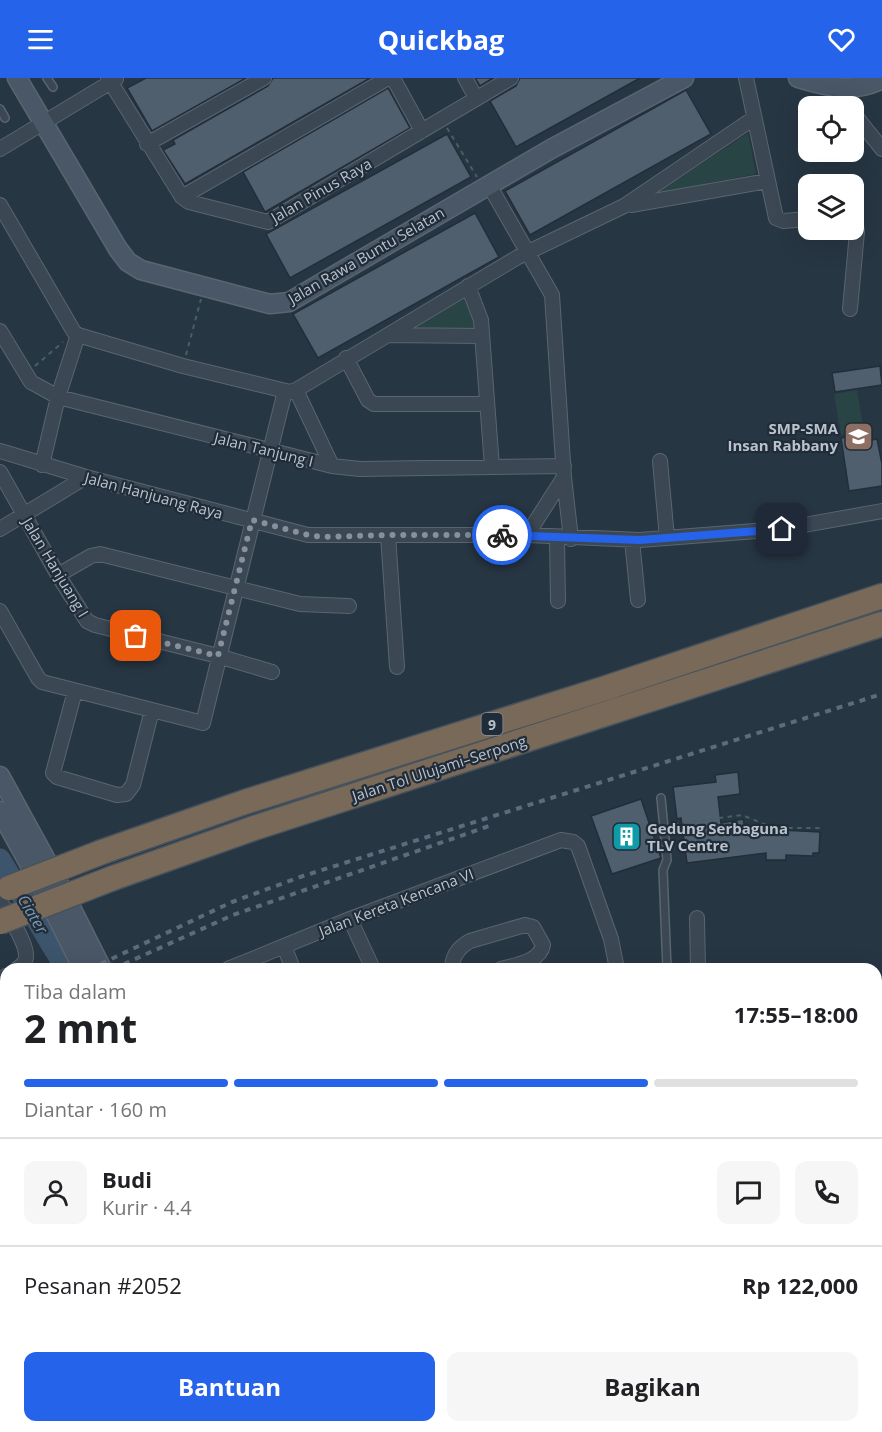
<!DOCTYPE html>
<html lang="id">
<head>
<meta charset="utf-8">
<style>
	:root { --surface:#fff; --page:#f6f6f6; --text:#202124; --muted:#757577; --line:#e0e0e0; --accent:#2563eb }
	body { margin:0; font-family:"Open Sans",sans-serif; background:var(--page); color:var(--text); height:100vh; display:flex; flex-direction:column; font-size:22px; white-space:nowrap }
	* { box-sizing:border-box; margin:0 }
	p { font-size:20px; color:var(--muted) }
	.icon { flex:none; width:33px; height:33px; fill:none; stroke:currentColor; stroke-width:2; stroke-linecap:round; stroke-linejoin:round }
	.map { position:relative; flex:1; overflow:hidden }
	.panel { position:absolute; left:0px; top:885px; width:882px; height:470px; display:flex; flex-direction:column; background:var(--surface); border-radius:18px 18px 0 0; box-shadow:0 6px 24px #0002 }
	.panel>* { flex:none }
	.fabs { position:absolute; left:798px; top:18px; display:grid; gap:12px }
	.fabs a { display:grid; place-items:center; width:66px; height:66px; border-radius:12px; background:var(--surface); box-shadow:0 6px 24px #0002; font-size:30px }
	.pin { position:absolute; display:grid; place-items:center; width:51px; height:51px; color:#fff; margin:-26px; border-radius:12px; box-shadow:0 3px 9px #0006 }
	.courier { position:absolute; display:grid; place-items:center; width:60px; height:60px; margin:-30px; border:4px solid #2563eb; border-radius:50%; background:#fff; color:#222; box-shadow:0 2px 8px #0007 }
	.overview em { font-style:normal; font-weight:700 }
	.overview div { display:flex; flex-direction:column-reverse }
	.overview { display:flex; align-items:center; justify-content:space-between; height:102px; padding:0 24px }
	h1 { font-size:39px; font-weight:700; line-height:45px }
	.bar { display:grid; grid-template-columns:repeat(4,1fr); gap:9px 6px; align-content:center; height:72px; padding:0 24px }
	.bar i { height:8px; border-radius:4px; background:var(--line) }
	.bar .selected { background:var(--accent) }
	.bar p { grid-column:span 4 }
	.line { display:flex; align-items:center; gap:15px; padding:0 24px; border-top:2px solid var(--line) }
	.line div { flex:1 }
	.round { display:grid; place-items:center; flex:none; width:63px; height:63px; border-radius:12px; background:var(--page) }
	.cta { display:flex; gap:12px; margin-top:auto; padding:12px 24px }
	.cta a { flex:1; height:69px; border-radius:12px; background:var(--accent); color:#fff; font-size:24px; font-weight:700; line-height:69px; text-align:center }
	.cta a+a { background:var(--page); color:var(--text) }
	header { display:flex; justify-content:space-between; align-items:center; height:78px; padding:0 24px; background:var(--accent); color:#fff; font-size:27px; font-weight:700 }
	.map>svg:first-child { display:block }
	.green { fill:#294444 }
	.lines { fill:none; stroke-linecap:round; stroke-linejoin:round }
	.river { stroke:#3d556c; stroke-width:21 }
	.building { fill:#505f6e; stroke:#222e3a; stroke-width:1.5 }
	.lane-casing { stroke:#5a6570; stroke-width:10 }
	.street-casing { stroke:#5a6570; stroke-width:16 }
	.secondary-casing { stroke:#5a6570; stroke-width:21 }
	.highway-casing { stroke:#46525d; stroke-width:27 }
	.path { stroke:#476061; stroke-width:2; stroke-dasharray:4.5 4.5; stroke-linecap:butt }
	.lane { stroke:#3b4753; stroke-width:7 }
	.street { stroke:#3b4753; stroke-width:14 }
	.secondary { stroke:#495766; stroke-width:18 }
	.highway { stroke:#796958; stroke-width:24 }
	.rail { stroke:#5d6c7a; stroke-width:4; stroke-dasharray:6 6; stroke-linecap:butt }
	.highway-bridge-casing { stroke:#46525d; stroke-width:27; stroke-linecap:butt }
	.highway-bridge { stroke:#796958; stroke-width:24 }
	.done { stroke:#86919d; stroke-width:6; stroke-dasharray:0 10.8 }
	.route { stroke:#2563eb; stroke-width:8 }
	.labels { text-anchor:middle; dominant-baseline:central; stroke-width:4.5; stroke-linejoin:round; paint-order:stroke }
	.shield { fill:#202c38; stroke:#8b95a0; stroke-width:1.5 }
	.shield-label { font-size:14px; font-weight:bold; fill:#b9c2cd }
	.street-label { font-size:15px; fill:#b9c2cd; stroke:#202c38 }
	.poi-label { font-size:15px; font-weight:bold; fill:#b9c2cd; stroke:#202c38; text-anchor:end }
	.water-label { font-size:16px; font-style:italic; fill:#7996b0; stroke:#202c38 }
</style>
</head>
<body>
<header><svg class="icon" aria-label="menu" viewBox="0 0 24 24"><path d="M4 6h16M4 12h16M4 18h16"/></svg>Quickbag<svg class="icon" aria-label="heart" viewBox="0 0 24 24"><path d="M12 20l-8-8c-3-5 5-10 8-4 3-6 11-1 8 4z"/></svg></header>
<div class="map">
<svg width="882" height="1354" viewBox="0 0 882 1354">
	<rect width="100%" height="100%" fill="#273643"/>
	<path class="green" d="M748 55 756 96 657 115Z
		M465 215 474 231 476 255 401 253Z
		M857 312 864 354 841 357 834 316Z
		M882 1273V1307L878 1309 876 1278Z"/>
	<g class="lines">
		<path class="river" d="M0 781 66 891
			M325 1348 333 1354"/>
	</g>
	<path class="building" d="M146 0H246L152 53 127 10Z
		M273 0H370L185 106 163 72 175 66 173 62 268 8Z
		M475 0H493L480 8Z
		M520 0H640L516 69 490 23 516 8Z
		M388 10 410 50 265 134 243 94Z
		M686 12 711 56 530 157 505 113Z
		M447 56 471 99 290 200 266 156Z
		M475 135 499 179 318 280 293 236Z
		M880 288 882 307 835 314 832 295Z
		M865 356 866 363 877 361 882 386V408L849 413 841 360Z
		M738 694 740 716 718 719 721 745 743 741 745 750 820 754 819 775H813V778L786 777V782H766V775L687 785 681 740 677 741 673 709 716 704 715 697Z
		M641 721 661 780 612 796 591 738Z"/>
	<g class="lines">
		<defs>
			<path id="lane" d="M47 0 53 9
				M0 31 5 40
				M661 720 667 782 663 792 667 891
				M289 1348 295 1354"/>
			<path id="street" d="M108 0 182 119 189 124 268 144 511 0
				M393 0 422 53
				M465 0 476 20
				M746 0 776 140 783 143 808 141
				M835 10 848 28
				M854 36 882 71
				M147 66 264 0
				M0 71 116 1
				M489 107 552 217 564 399 571 461
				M182 119 388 0
				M0 127 74 254 78 257 183 288 290 314 296 312 518 179 624 128 754 40
				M631 127 768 103
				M468 208 481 242 492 389
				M850 231 857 154 856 148 854 146
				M0 253 31 304 58 319 332 388 360 391 564 388
				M388 257 482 258
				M346 280 368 322 374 326H487
				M296 312 332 388
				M0 373 86 399 308 457H527L640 462 782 451 882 433
				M660 383 667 460
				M42 387 58 319 78 257
				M0 394 58 497 87 543 95 547 218 578 272 594
				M0 451 86 399
				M388 457 397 589
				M527 457 564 399
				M557 460 558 523
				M632 462 638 522
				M58 497 91 478 100 476 300 526 349 528
				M0 533 38 600 42 604 203 645 285 313
				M75 613 53 695 57 699 117 717 126 716 133 707 152 632
				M0 823C7 836 28 865 26 880 25 885 21 888 17 891
				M697 840 698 891
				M350 841 373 891
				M284 868 293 891
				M228 891 350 841 561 762 573 764 578 768 611 861 617 891
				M452 891C452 878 459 869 470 863L525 847 533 849 543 867C540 884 515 887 501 891
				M0 902 6 898
				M876 914 882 915
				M0 990 6 987
				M0 1055 6 1056
				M876 1337 882 1332
				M657 1348 665 1354
				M835 1348 842 1354
				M40 1354V1348
				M551 1354 553 1348
				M852 1354 859 1348"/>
			<path id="secondary" d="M17 0 118 171 128 184 141 192 270 226 289 224 551 71 684 0
				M798 0C828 9 853 16 882 1
				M0 698 57 802 102 891
				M0 733 42 809 83 891
				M348 1348 359 1354
				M388 1348 399 1354"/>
			<path id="highway" d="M102 774 245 724 603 611 882 518
				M113 800 254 750 882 546"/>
		</defs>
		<use href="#lane" class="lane-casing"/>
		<use href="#street" class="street-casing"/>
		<use href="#secondary" class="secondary-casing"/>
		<use href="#highway" class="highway-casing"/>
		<path class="path" d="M447 50 477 99
			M186 277 201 221
			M35 288 63 264
			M674 746 742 737 764 746 781 750H821"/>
		<use href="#lane" class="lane"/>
		<use href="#street" class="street"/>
		<use href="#secondary" class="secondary"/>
		<use href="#highway" class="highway"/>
		<path class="rail" d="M90 891 232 824 303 798 882 616
			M113 891 233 837 489 748
			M0 939 6 935
			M0 953 6 949"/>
		<defs>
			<path id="highway-bridge" d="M9 810 102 774
				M0 844 113 800"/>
		</defs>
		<use href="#highway-bridge" class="highway-bridge-casing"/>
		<use href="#highway-bridge" class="highway-bridge"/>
	</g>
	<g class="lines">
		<path class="done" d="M136 558 218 578 252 442 308 457 323 459 388 457H502"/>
		<path class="route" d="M502 457 640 462 782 451"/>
	</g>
	<defs>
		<symbol id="school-square" viewBox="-11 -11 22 22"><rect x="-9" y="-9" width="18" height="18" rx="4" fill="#8d6e63" stroke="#202c38"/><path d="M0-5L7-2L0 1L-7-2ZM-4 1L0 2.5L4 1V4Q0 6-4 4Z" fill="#fff"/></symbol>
		<symbol id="building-square" viewBox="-11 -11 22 22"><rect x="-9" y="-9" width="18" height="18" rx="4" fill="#0f9aa8" stroke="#202c38"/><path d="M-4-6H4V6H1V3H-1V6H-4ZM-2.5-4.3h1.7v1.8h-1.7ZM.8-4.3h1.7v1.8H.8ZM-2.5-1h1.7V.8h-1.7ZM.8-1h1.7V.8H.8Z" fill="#fff"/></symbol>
	</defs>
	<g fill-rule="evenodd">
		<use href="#school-square" x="842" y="342" width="33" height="33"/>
		<use href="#building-square" x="610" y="742" width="33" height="33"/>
	</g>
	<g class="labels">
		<rect class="shield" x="481.5" y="635" width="21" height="22" rx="4.5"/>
		<g class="shield-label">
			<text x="492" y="646">9</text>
		</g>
		<g class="street-label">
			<text transform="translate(321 112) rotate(-30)">Jalan Pinus Raya</text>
			<text transform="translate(366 177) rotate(-30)">Jalan Rawa Buntu Selatan</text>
			<text transform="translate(264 371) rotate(14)">Jalan Tanjung I</text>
			<text transform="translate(154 417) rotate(15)">Jalan Hanjuang Raya</text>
			<text transform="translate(56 489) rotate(59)">Jalan Hanjuang I</text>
			<text transform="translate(439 690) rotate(-18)">Jalan Tol Ulujami–Serpong</text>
			<text transform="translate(396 824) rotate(-21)">Jalan Kereta Kencana VI</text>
		</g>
		<g class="poi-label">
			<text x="838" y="350">SMP-SMA<tspan x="838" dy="17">Insan Rabbany</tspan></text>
			<text x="647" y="750" text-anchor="start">Gedung Serbaguna<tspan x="647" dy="17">TLV Centre</tspan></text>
		</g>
		<g class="water-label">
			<text transform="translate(33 836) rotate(59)">Ciater</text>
		</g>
	</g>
</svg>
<div class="fabs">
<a><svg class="icon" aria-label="locate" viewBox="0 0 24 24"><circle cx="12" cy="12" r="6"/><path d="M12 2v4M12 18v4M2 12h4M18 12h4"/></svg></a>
<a><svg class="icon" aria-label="layers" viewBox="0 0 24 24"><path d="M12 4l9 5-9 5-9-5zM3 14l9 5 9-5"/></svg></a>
</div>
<div class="pin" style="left:136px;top:558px;background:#ea580c"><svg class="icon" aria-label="bag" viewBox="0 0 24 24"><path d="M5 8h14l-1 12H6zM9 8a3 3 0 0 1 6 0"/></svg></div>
<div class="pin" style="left:782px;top:451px;background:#1f2937"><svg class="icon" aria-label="home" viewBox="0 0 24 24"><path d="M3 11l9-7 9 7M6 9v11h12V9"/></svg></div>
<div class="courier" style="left:502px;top:457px"><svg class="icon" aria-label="bike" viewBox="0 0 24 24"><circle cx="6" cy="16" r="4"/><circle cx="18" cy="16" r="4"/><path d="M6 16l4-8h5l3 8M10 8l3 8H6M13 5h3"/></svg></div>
<section class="panel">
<div class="overview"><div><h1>2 mnt</h1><p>Tiba dalam</p></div><em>17:55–18:00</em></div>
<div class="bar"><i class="selected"></i><i class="selected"></i><i class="selected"></i><i></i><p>Diantar · 160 m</p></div>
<div class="line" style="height:108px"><a class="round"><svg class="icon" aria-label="person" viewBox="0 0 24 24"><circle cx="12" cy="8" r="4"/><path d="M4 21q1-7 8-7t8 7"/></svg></a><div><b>Budi</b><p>Kurir · 4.4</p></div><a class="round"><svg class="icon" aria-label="chat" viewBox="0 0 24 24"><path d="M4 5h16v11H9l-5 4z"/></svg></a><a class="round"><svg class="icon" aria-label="phone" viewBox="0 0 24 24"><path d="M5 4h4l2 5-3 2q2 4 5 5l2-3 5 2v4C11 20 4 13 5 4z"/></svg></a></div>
<div class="line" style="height:78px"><div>Pesanan #2052</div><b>Rp 122,000</b></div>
<div class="cta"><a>Bantuan</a><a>Bagikan</a></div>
</section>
</div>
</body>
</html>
